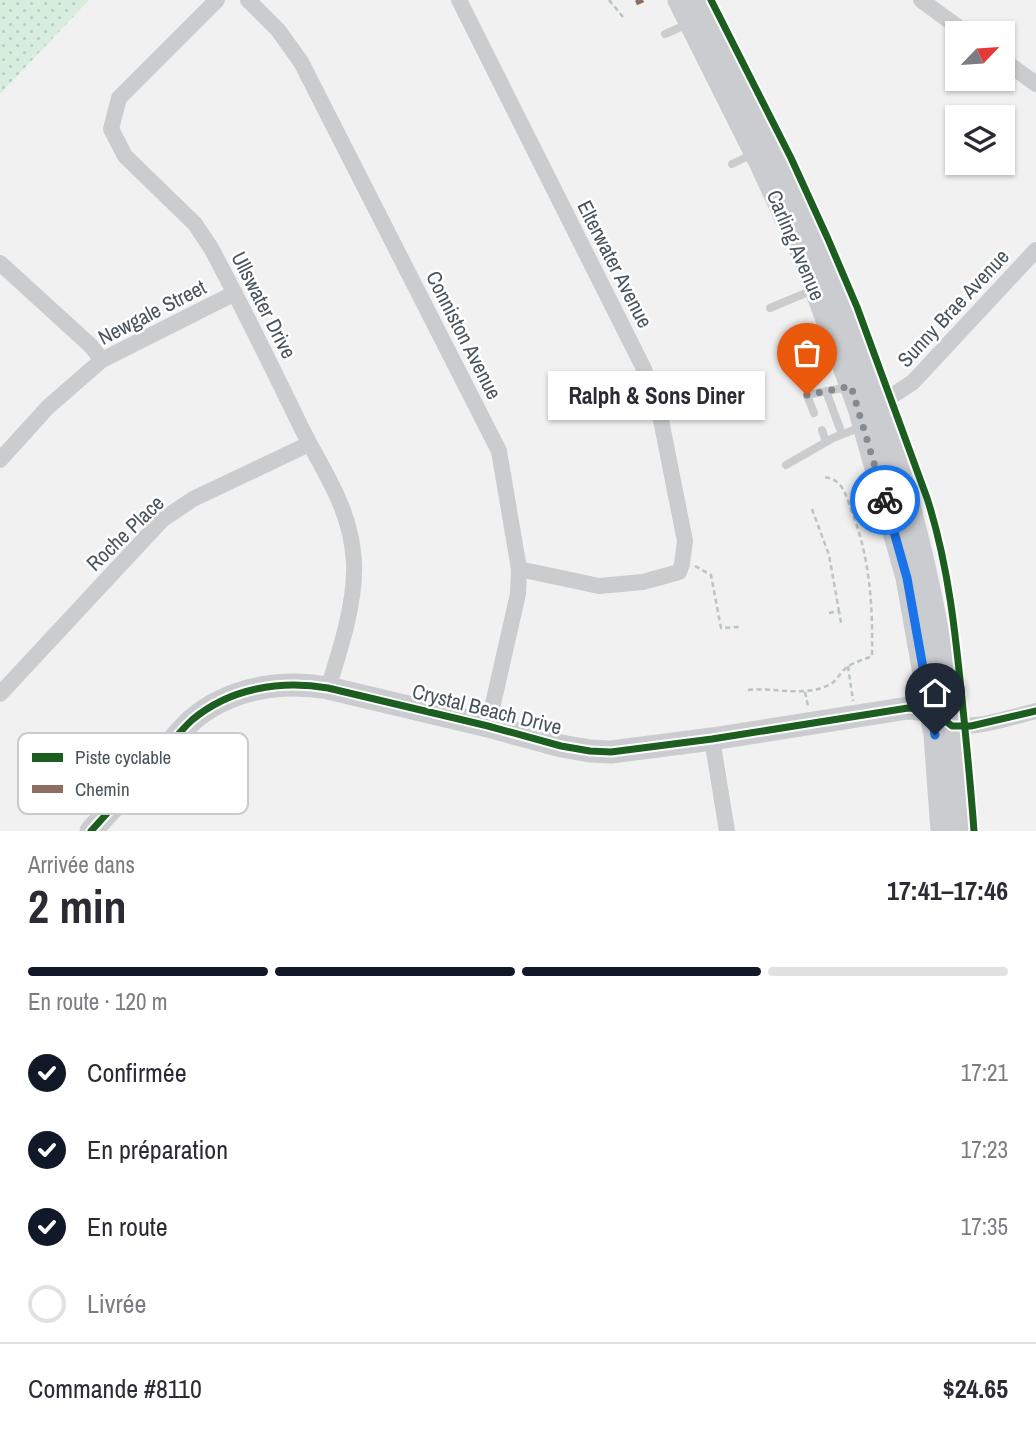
<!DOCTYPE html>
<html lang="fr">
<head>
<meta charset="utf-8">
<style>
	:root { --surface:#fff; --page:#f2f2f3; --text:#2b2b33; --muted:#7c7c81; --line:#e1e1e2; --accent:#111827 }
	body { margin:0; font-family:"Archivo Narrow",sans-serif; background:var(--page); color:var(--text); height:100vh; display:flex; flex-direction:column; font-size:26px; white-space:nowrap }
	* { box-sizing:border-box; margin:0 }
	p { font-size:23px; color:var(--muted) }
	.icon { flex:none; width:38px; height:38px; fill:none; stroke:currentColor; stroke-width:2; stroke-linecap:round; stroke-linejoin:round }
	.map { position:relative; height:831px; overflow:hidden }
	.panel { display:flex; flex-direction:column; background:var(--surface); flex:1 }
	.panel>* { flex:none }
	.needle { width:46px; rotate:65deg }
	.buttons { position:absolute; left:945px; top:21px; display:grid; gap:14px }
	.buttons a { display:grid; place-items:center; width:70px; height:70px; border-radius:0px; background:var(--surface); box-shadow:0 2px 5px #0004; font-size:35px }
	.pin { position:absolute; display:grid; place-items:center; width:60px; height:60px; color:#fff; margin:-72px -30px; border-radius:50% 50% 50% 0; rotate:-45deg; box-shadow:0 0 7px #0007 }
	.pin .icon { rotate:45deg }
	.courier { position:absolute; display:grid; place-items:center; width:70px; height:70px; margin:-35px; border:5px solid #1a73e8; border-radius:50%; background:#fff; color:#222; box-shadow:0 2px 9px #0007 }
	.bubble { position:absolute; height:49px; border-radius:0px; background:var(--surface); box-shadow:0 2px 5px #0004; font-size:23px; font-weight:700; line-height:49px; text-align:center }
	.head em { font-style:normal; font-weight:700 }
	.head div { display:flex; flex-direction:column-reverse }
	.head { display:flex; align-items:center; justify-content:space-between; height:119px; padding:0 28px }
	h1 { font-size:46px; font-weight:700; line-height:52px }
	.bar { display:grid; grid-template-columns:repeat(4,1fr); gap:10px 7px; align-content:center; height:84px; padding:0 28px }
	.bar i { height:9px; border-radius:5px; background:var(--line) }
	.bar .active { background:var(--accent) }
	.bar p { grid-column:span 4 }
	.line { display:flex; align-items:center; gap:18px; padding:0 28px; border-top:2px solid var(--line) }
	.line div { flex:1 }
	ol { padding:0 28px; list-style:none }
	li { display:flex; align-items:center; gap:21px; height:77px }
	li p { margin-inline-start:auto }
	li .icon { padding:7px; border-radius:50%; background:var(--accent); color:#fff; stroke-width:4 }
	li:last-child { color:var(--muted) }
	li i { width:38px; height:38px; border:4px solid var(--line); border-radius:50% }
	.map>svg:first-child { display:block }
	.grass { fill:url(#grass-dots) }
	.lines { fill:none; stroke-linecap:round; stroke-linejoin:round }
	.path { stroke:#bac4c1; stroke-width:2.5; stroke-dasharray:5 3.5; stroke-linecap:butt }
	.lane { stroke:#cbccce; stroke-width:8 }
	.street { stroke:#cbccce; stroke-width:16 }
	.secondary { stroke:#cacccf; stroke-width:23 }
	.quiet { stroke:#8d6e63; stroke-width:5; stroke-dasharray:10 5; stroke-linecap:butt }
	.cycleway-casing { stroke:#fff; stroke-width:11 }
	.cycleway { stroke:#1b5e20; stroke-width:7 }
	.done { stroke:#848b90; stroke-width:7; stroke-dasharray:0 12.6 }
	.route { stroke:#1a73e8; stroke-width:9 }
	.labels { text-anchor:middle; dominant-baseline:central; stroke-width:5; stroke-linejoin:round; paint-order:stroke }
	.street-label { font-size:21px; fill:#49545c; stroke:#fff }
	.key { fill:#fff; stroke:#c8ccce; stroke-width:2 }
	.key-label { font-size:19px; fill:#49545c }
</style>
</head>
<body>
<div class="map">
<svg width="1036" height="831" viewBox="0 0 1036 831">
	<defs>
		<pattern id="grass-dots" width="8" height="8" patternUnits="userSpaceOnUse" patternTransform="scale(1.75)"><rect width="8" height="8" fill="#d7eedf"/><path d="M2 2h.1M6 6h.1" fill="none" stroke="#bacec2" stroke-width="1.8" stroke-linecap="round"/></pattern>
	</defs>
	<rect width="100%" height="100%" fill="#f1f1f1"/>
	<path class="grass" d="M0 0H89L0 94Z"/>
	<g class="lines">
		<path class="path" d="M609 0 623 17
			M812 509 829 555 839 611
			M695 566 711 575 721 628 739 627
			M829 613 839 611 841 623
			M848 666 853 701
			M748 690C776 687 804 698 831 684 837 680 841 672 846 668 853 662 864 660 872 656 873 607 870 558 852 512 846 496 843 478 823 477
			M805 692 808 706"/>
		<path class="lane" d="M665 34 688 24
			M732 164 753 154
			M770 308 813 290
			M826 391 842 434
			M814 413 807 395 848 387
			M822 430 826 442
			M786 465 833 438 861 427"/>
		<path class="street" d="M217 0 119 98 111 129 125 156 195 224 211 248C242 306 271 365 300 425 323 472 351 507 354 562 356 601 340 651 328 688
			M248 0 278 30 301 62 499 451 519 569 518 594 488 726
			M459 0 644 369 661 420 685 541 682 564 679 572 643 582 599 586 519 569
			M921 0 966 33
			M1003 60 1036 84
			M0 263 91 346 102 360
			M868 405 889 398 913 382 1036 250
			M0 460 48 407 102 360 235 293
			M0 694 162 520 193 499 309 444
			M944 720C963 735 1013 716 1036 711
			M712 739 727 831"/>
		<path class="secondary" d="M679 0 760 162 806 262 859 408 907 578 935 735 942 831
			M698 0C744 91 794 181 832 276 890 420 933 572 952 725 956 760 958 796 961 831
			M91 831C113 807 134 783 156 760 168 747 179 732 192 720 230 688 280 680 328 688L488 726 561 746 590 751 611 752 712 739 908 708 931 710"/>
		<path class="quiet" d="M636 3 643 0"/>
		<defs>
			<path id="cycleway" d="M711 0 791 158 828 239 857 307 927 498C949 566 956 638 963 709 967 749 971 790 974 831
				M91 831C113 807 134 783 156 760 168 747 179 732 192 720 230 688 280 680 328 688L488 726 561 746 590 751 611 752 712 739 908 708 931 710 952 726H971L1036 711"/>
		</defs>
		<use href="#cycleway" class="cycleway-casing"/>
		<use href="#cycleway" class="cycleway"/>
	</g>
	<g class="lines">
		<path class="done" d="M807 395 851 386 885 500"/>
		<path class="route" d="M885 500 907 578 935 735"/>
	</g>
	<g class="labels">
		<g class="street-label">
			<text transform="translate(796 245) rotate(67)">Carling Avenue</text>
			<text transform="translate(615 264) rotate(63)">Elterwater Avenue</text>
			<text transform="translate(264 305) rotate(63)">Ullswater Drive</text>
			<text transform="translate(953 308) rotate(-47)">Sunny Brae Avenue</text>
			<text transform="translate(152 312) rotate(-27)">Newgale Street</text>
			<text transform="translate(464 335) rotate(63)">Conniston Avenue</text>
			<text transform="translate(125 533) rotate(-44)">Roche Place</text>
			<text transform="translate(487 709) rotate(14)">Crystal Beach Drive</text>
		</g>
	</g>
	<rect x="18" y="733" width="230" height="81" rx="10" class="key"/>
	<rect x="32" y="753" width="31" height="9" fill="#1b5e20"/>
	<rect x="32" y="785" width="31" height="8" fill="#8d6e63"/>
	<g class="key-label">
		<text x="75" y="764">Piste cyclable</text>
		<text x="75" y="796">Chemin</text>
	</g>
</svg>
<div class="buttons">
<a><svg class="needle" viewBox="-14 -14 28 28"><path d="M0-13l5 13h-10z" fill="#e53935"/><path d="M0 13l5-13h-10z" fill="#7c7c81"/></svg></a>
<a><svg class="icon" aria-label="layers" viewBox="0 0 24 24"><path d="M12 4l9 5-9 5-9-5zM3 14l9 5 9-5"/></svg></a>
</div>
<div class="pin" style="left:807px;top:395px;background:#ea580c"><svg class="icon" aria-label="bag" viewBox="0 0 24 24"><path d="M5 8h14l-1 12H6zM9 8a3 3 0 0 1 6 0"/></svg></div>
<div class="pin" style="left:935px;top:735px;background:#1f2937"><svg class="icon" aria-label="home" viewBox="0 0 24 24"><path d="M3 11l9-7 9 7M6 9v11h12V9"/></svg></div>
<div class="courier" style="left:885px;top:500px"><svg class="icon" aria-label="bike" viewBox="0 0 24 24"><circle cx="6" cy="16" r="4"/><circle cx="18" cy="16" r="4"/><path d="M6 16l4-8h5l3 8M10 8l3 8H6M13 5h3"/></svg></div>
<div class="bubble" style="left:548px;top:371px;width:217px">Ralph &amp; Sons Diner</div>
</div>
<section class="panel">
<div class="head"><div><h1>2 min</h1><p>Arrivée dans</p></div><em>17:41–17:46</em></div>
<div class="bar"><i class="active"></i><i class="active"></i><i class="active"></i><i></i><p>En route · 120 m</p></div>
<ol>
<li><svg class="icon" aria-label="check" viewBox="0 0 24 24"><path d="M5 12l5 5 9-10"/></svg>Confirmée<p>17:21</p></li>
<li><svg class="icon" aria-label="check" viewBox="0 0 24 24"><path d="M5 12l5 5 9-10"/></svg>En préparation<p>17:23</p></li>
<li><svg class="icon" aria-label="check" viewBox="0 0 24 24"><path d="M5 12l5 5 9-10"/></svg>En route<p>17:35</p></li>
<li><i></i>Livrée</li>
</ol>
<div class="line" style="height:91px"><div>Commande #8110</div><b>$24.65</b></div>
</section>
</body>
</html>
